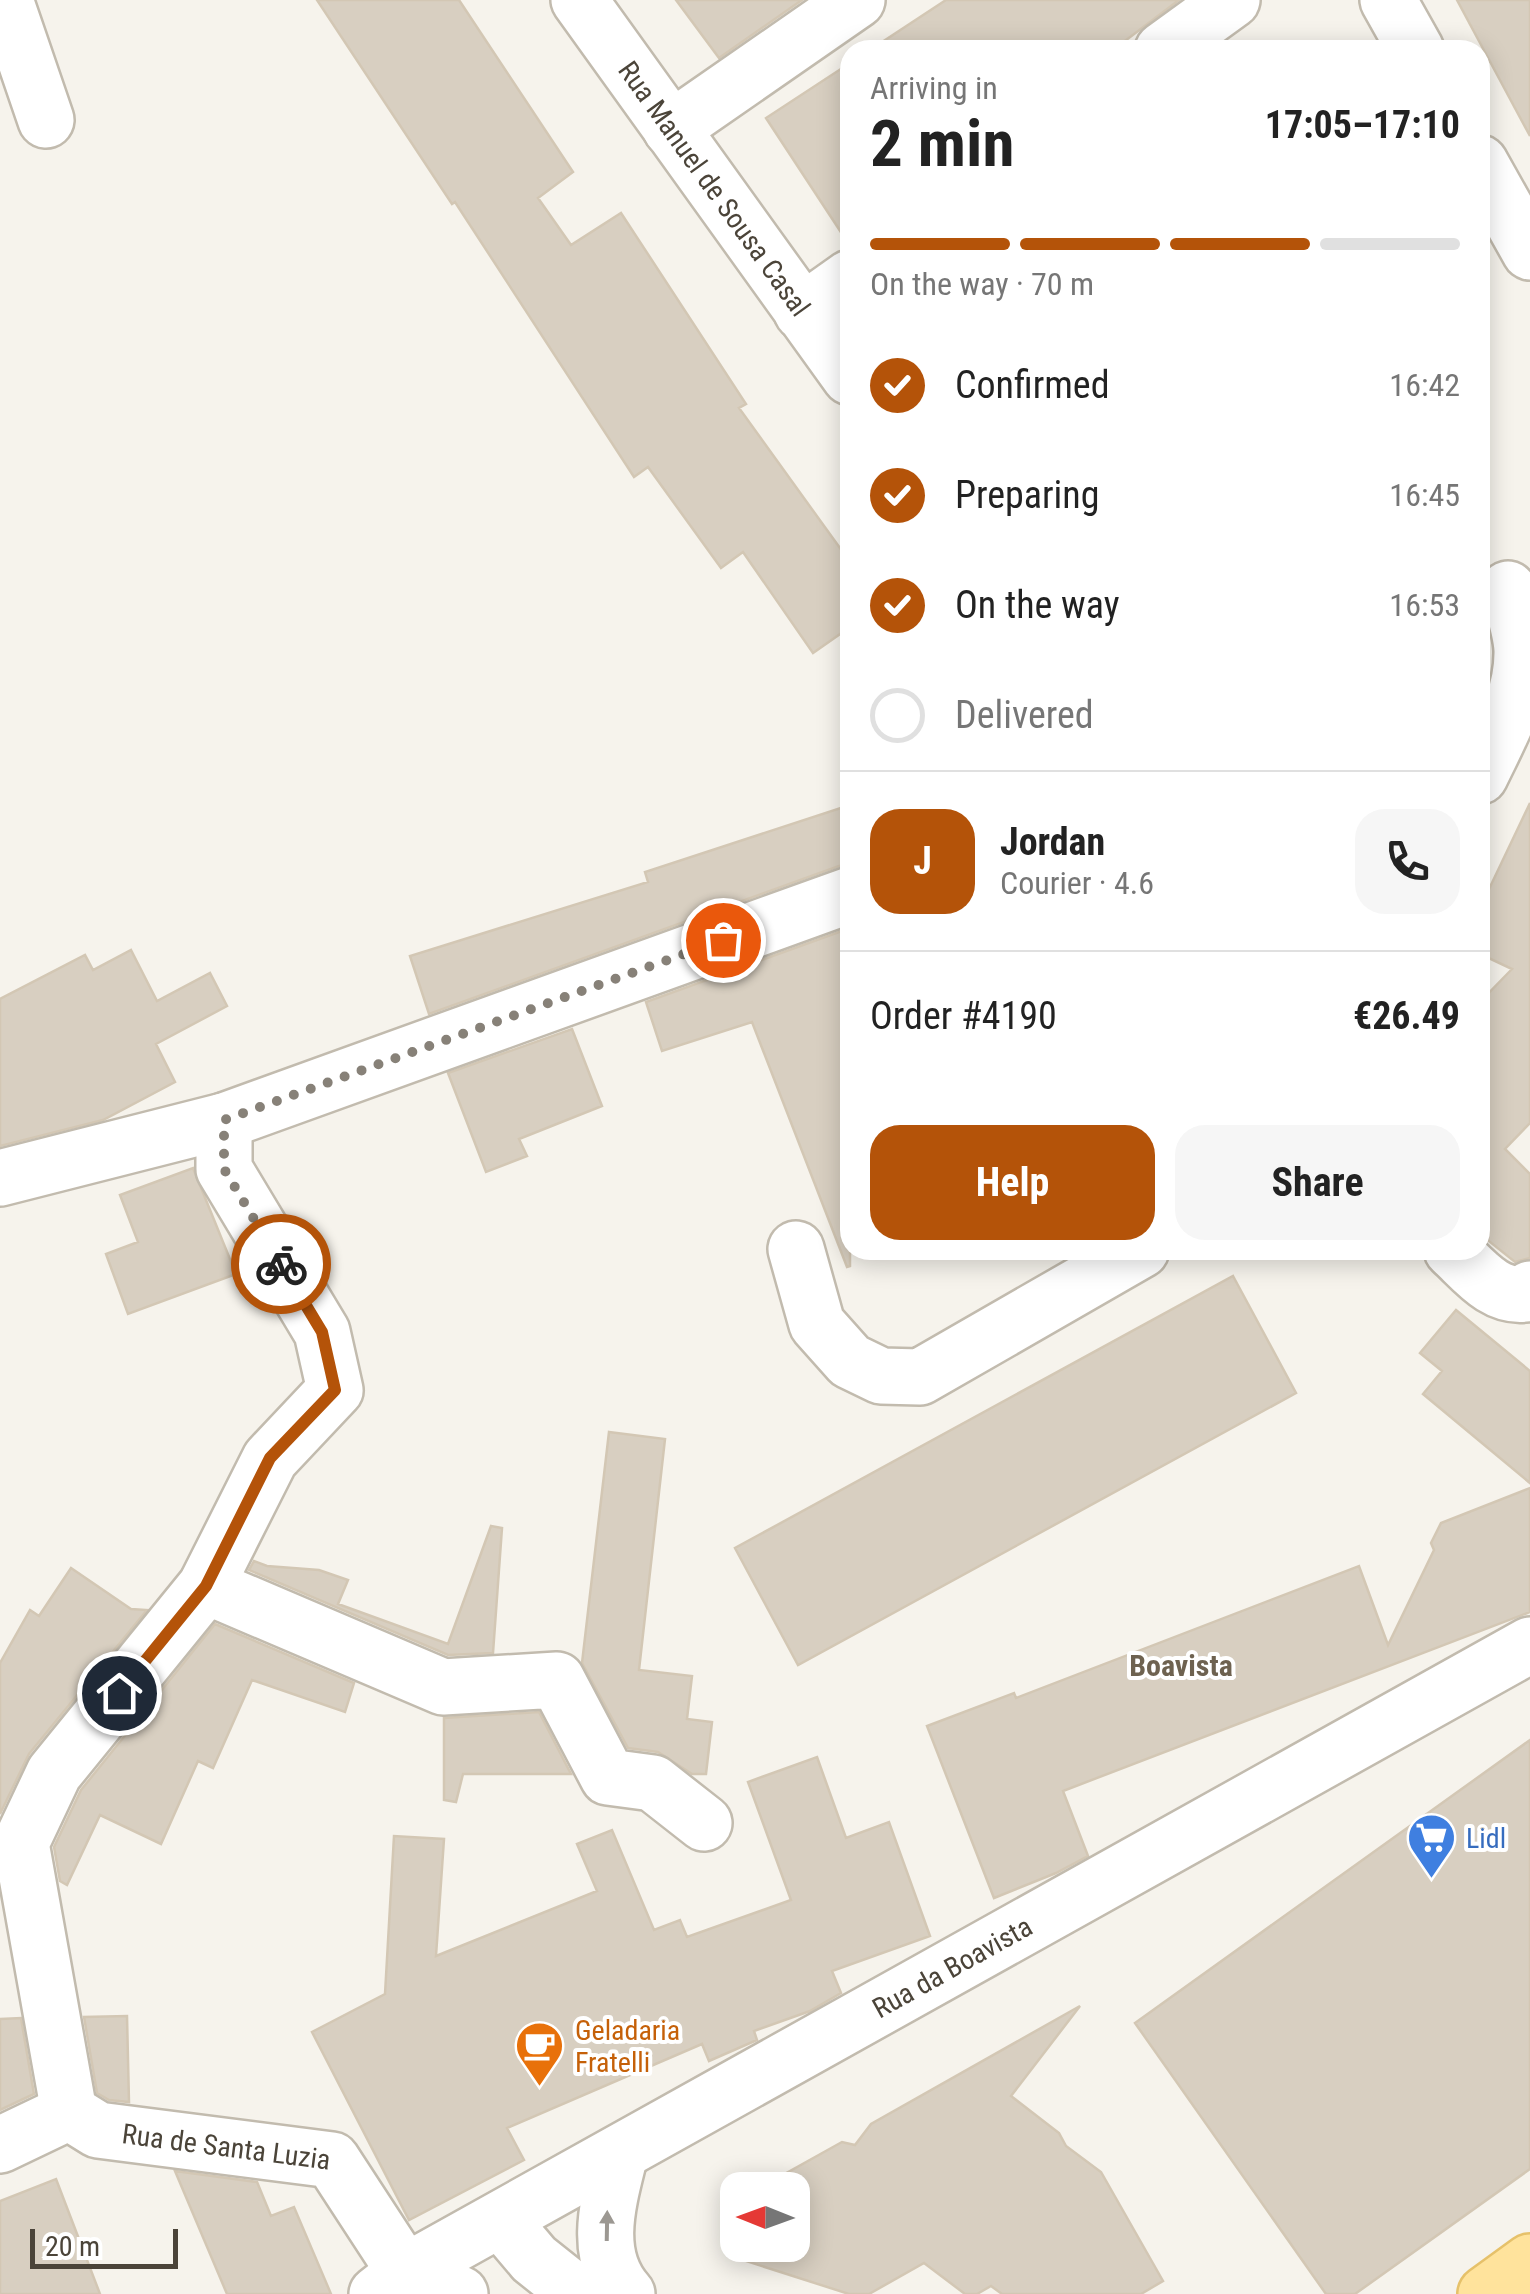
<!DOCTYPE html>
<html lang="en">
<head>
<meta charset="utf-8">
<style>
	:root { --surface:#fff; --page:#f6f6f6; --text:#222; --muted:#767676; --line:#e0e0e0; --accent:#b45309 }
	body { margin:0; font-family:"Roboto Condensed",sans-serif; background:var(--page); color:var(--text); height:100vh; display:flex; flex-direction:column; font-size:38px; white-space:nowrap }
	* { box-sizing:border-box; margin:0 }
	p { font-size:32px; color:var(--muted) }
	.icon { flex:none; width:55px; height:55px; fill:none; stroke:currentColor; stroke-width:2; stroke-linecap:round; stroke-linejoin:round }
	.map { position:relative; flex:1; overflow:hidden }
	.panel { position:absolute; left:840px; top:40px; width:650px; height:1220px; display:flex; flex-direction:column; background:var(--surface); border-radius:30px; box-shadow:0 5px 25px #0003 }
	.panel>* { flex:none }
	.needle { width:65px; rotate:271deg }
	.buttons { position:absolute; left:720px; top:2172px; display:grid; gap:20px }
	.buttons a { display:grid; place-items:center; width:90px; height:90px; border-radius:20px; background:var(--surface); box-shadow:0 5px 25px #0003; font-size:50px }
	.scale { position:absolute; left:30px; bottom:25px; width:148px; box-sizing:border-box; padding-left:10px; border:5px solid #4b4439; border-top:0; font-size:28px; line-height:35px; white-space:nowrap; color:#4b4439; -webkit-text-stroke:8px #fff; paint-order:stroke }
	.pin { position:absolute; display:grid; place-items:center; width:85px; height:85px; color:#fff; margin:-42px; border:5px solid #fff; border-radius:50%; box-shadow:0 2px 10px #0007 }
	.courier { position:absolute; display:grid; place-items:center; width:100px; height:100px; margin:-50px; border:8px solid #b45309; border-radius:50%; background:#fff; color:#222; box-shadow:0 2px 12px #0007 }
	.summary em { font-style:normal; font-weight:700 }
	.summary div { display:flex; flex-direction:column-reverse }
	.summary { display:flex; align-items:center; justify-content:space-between; height:170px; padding:0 30px }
	h1 { font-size:65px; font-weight:700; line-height:75px }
	.bar { display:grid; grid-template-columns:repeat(4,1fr); gap:15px 10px; align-content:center; height:120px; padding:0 30px }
	.bar i { height:12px; border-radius:8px; background:var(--line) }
	.bar .on { background:var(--accent) }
	.bar p { grid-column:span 4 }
	.line { display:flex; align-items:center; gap:25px; padding:0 30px; border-top:2px solid var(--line) }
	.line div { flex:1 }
	.round { display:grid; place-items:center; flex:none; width:105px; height:105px; border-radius:30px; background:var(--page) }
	ol { padding:0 30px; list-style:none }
	li { display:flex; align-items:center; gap:30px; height:110px }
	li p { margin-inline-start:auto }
	li .icon { padding:10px; border-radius:50%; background:var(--accent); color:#fff; stroke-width:4 }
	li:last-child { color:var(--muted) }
	li i { width:55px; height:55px; border:5px solid var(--line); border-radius:50% }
	.action { display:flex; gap:20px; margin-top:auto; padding:20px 30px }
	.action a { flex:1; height:115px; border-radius:30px; background:var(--accent); color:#fff; font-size:40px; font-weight:700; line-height:115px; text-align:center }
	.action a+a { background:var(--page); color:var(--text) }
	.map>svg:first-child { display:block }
	.building { fill:#d8cfc1; stroke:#d3c7b4; stroke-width:2.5 }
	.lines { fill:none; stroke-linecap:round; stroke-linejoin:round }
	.minor-casing { stroke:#c2bbae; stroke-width:60 }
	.major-casing { stroke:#e6c16a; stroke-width:60 }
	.minor { stroke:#fff; stroke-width:55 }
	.major { stroke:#ffe39c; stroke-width:55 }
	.oneway { fill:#9c9892 }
	.done { stroke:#878178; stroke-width:10; stroke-dasharray:0 18 }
	.route { stroke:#b45309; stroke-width:12 }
	.labels { text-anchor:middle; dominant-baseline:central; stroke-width:8; stroke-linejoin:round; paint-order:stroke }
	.street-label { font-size:28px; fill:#4b4439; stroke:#fff }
	.shop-label { font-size:28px; fill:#366cbe; stroke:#fff; text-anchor:start }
	.food-label { font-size:28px; fill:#c56008; stroke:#fff; text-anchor:start }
	.neighbourhood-label { font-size:30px; font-weight:bold; fill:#6e6250; stroke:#fff }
</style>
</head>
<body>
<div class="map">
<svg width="1530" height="2294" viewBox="0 0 1530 2294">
	<rect width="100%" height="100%" fill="#f6f3ec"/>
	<path class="building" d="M317 0H459L573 172 538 198 571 245 621 213 746 404 739 408 850 562V627L813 653 743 552 721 568 648 467 634 477 455 202 452 204Z
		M676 0H802L719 58Z
		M946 0H1179L1113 50H870Z
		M1457 0H1530V136L1487 56Z
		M850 63V246L766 118Z
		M1530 803V1123L1505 1149 1530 1174V1258L1515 1262 1480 1234V1002L1512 969 1480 954V908Z
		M850 805V865L839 866 429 1014 410 956 648 882 645 872Z
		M850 928V1266L847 1267 752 1022 662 1051 646 1002Z
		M131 950 157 1001 210 973 227 1006 156 1044 175 1082 103 1120 0 1146V999L85 955 93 970Z
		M572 1029 602 1106 519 1139 527 1156 486 1172 448 1073Z
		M193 1168 236 1274 128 1314 106 1254 138 1242 120 1195Z
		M1233 1276 1296 1393 798 1665 735 1548Z
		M1456 1310 1530 1371V1483L1423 1394 1442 1371 1420 1353Z
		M609 1432 665 1439 639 1670 692 1676 687 1719 712 1722 706 1774H692L658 1752 628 1748 582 1663Z
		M1530 1488V1612L1063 1791 1088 1856 1056 1873 994 1898 927 1726 1014 1693 1016 1698 1359 1566 1388 1645 1434 1550 1431 1543 1441 1523Z
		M491 1526 502 1528 493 1653 448 1655 249 1570 254 1561 267 1566 319 1570 348 1580 338 1604 448 1644Z
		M71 1568 131 1609 147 1610 29 1754 0 1814V1663L30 1610 39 1616Z
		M215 1624 354 1683 345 1712 252 1680 213 1768 198 1761 161 1844 100 1815 67 1885 60 1881 54 1847 81 1790Z
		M539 1712 571 1774H463L456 1802 444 1800V1718Z
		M1530 1740V2169L1355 2294H1326L1135 2023Z
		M817 1757 846 1838 889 1822 930 1936 832 1971 841 1993 810 2011 754 2031 757 2040 709 2061 702 2044 507 2128 524 2160 409 2220 312 2032 385 1994 394 1836 444 1839 436 1956 597 1891 577 1844 612 1830 654 1930 680 1920 687 1937 791 1900 748 1782Z
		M1080 2006 1011 2096 1059 2133 1066 2146 1101 2172 1163 2281 1141 2294H1002L991 2286 977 2294H965L924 2263 869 2294H849L746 2261 750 2245H792V2190H767L774 2180 842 2142 855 2145 871 2124Z
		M127 2016 129 2102 109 2100 97 2093 84 2017Z
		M21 2018 34 2094 0 2110V2019Z
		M175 2171 257 2182 271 2216 294 2207 331 2294H227Z
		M56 2179 100 2294H0V2201Z"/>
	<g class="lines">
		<defs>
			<g id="minor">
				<path d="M5 0 46 120"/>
				<path id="s1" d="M579 0 850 377"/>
				<path d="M1388 0 1416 50"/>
				<path d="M1163 50 1232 0"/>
				<path d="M671 129 857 0"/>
				<path d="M1480 163 1530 252"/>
				<path d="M802 312 850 278"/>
				<path d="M1480 776C1499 736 1523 696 1522 650 1521 630 1513 608 1508 589"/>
				<path d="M0 1178 224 1121 850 895"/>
				<path d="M796 1249 817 1324 850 1361 881 1376 920 1377 1141 1250"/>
				<path d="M1452 1250C1474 1270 1494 1298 1526 1294L1530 1289"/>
				<path d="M206 1586 443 1687 557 1680 608 1777 653 1783 704 1823"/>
				<path d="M69 2112 21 1843 54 1773 206 1586 270 1459 335 1390 322 1332 224 1169V1121"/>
				<path id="s2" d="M0 2145 69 2112 98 2130 332 2160 405 2272"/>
				<path d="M620 2154C609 2199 591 2255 627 2294"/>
				<path d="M501 2220 534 2259 578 2294"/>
				<path d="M405 2272 460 2294"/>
				<path id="s3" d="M377 2294 405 2272 1530 1645"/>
			</g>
			<path id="major" d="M1486 2294 1530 2262"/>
		</defs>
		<use href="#minor" class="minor-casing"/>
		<use href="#major" class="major-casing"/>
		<use href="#minor" class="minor"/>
		<use href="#major" class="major"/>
	</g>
	<defs><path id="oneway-solid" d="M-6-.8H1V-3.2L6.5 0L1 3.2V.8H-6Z" transform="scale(2.5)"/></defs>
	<use class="oneway" href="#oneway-solid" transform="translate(607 2226) rotate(-89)"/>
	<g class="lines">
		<path class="done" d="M281 1264 224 1169V1120L723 940"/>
		<path class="route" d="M119 1693 206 1586 270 1458 335 1390 322 1332 281 1264"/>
	</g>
	<defs>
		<symbol id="supermarket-pin" viewBox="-11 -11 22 30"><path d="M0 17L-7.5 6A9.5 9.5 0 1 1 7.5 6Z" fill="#3f7fe0" stroke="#fff"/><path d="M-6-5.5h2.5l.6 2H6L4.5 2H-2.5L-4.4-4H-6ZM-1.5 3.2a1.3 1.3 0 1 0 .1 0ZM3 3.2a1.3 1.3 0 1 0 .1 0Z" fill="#fff"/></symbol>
		<symbol id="cafe-pin" viewBox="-11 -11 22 30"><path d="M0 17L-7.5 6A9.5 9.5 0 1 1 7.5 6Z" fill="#e8710a" stroke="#fff"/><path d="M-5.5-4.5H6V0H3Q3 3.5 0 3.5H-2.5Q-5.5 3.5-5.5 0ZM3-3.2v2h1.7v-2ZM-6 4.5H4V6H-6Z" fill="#fff"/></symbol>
	</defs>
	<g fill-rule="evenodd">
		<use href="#supermarket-pin" x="1404" y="1810" width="55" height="75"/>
		<use href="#cafe-pin" x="512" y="2018" width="55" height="75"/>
	</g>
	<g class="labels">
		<g class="street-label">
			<text stroke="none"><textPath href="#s1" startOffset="232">Rua Manuel de Sousa Casal</textPath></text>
			<text stroke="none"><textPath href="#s3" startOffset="662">Rua da Boavista</textPath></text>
			<text stroke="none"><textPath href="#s2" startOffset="240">Rua de Santa Luzia</textPath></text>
		</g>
		<g class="shop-label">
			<text x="1466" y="1838">Lidl</text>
		</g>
		<g class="food-label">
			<text x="575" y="2030">Geladaria<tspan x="575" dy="32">Fratelli</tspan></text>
		</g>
		<g class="neighbourhood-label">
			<text x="1181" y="1665">Boavista</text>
		</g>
	</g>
</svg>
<div class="buttons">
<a><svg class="needle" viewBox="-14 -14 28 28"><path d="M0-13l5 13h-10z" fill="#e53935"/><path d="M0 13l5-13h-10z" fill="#767676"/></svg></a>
</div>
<div class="scale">20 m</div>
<div class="pin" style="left:723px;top:940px;background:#ea580c"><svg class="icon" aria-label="bag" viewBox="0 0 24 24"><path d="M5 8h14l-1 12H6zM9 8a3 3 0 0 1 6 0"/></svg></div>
<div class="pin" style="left:119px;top:1693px;background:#1f2937"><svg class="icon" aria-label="home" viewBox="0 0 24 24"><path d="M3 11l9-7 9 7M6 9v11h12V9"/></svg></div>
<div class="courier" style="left:281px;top:1264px"><svg class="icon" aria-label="bike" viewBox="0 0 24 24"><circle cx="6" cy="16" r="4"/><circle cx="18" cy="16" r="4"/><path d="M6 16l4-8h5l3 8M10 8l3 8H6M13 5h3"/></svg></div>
<section class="panel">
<div class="summary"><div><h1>2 min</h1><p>Arriving in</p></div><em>17:05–17:10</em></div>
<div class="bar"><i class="on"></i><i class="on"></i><i class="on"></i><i></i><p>On the way · 70 m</p></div>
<ol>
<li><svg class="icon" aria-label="check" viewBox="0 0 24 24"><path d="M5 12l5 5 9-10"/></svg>Confirmed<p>16:42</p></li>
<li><svg class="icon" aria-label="check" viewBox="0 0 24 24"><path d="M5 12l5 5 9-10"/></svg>Preparing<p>16:45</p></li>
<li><svg class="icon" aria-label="check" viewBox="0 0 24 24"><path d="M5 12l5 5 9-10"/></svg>On the way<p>16:53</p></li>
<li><i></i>Delivered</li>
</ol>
<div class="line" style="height:180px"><b class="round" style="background:var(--accent);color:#fff">J</b><div><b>Jordan</b><p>Courier · 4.6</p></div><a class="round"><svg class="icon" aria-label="phone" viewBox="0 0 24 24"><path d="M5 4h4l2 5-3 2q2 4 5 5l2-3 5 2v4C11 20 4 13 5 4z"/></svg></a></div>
<div class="line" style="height:130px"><div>Order #4190</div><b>€26.49</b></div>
<div class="action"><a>Help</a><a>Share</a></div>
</section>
</div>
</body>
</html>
